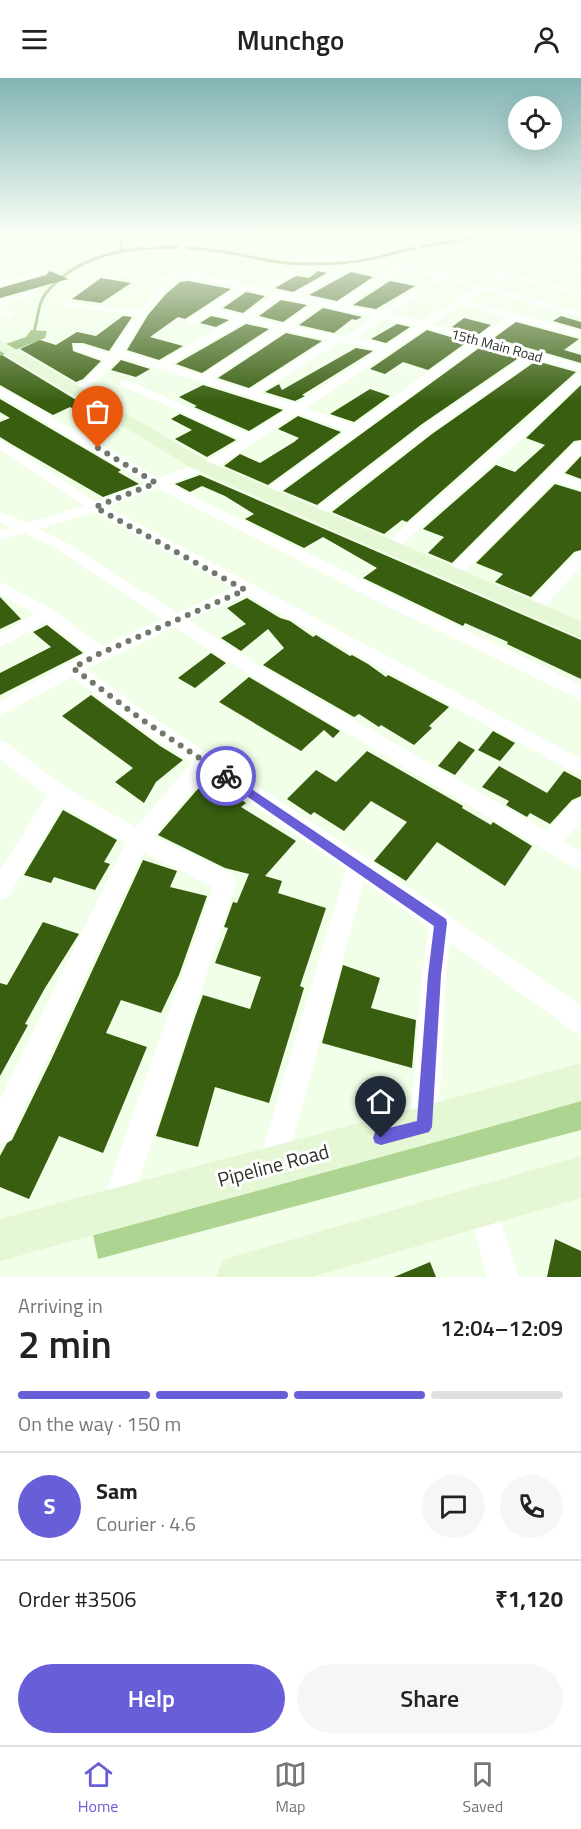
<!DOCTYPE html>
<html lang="en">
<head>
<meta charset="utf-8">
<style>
	:root { --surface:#fff; --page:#f6f6f6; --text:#222; --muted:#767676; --line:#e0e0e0; --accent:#685ed8 }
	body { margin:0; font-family:"Titillium Web",sans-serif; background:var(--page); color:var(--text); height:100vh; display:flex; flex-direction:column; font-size:22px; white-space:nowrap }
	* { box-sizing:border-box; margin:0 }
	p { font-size:20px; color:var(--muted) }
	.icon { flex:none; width:33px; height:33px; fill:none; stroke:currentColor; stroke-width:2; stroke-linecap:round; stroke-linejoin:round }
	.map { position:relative; height:1199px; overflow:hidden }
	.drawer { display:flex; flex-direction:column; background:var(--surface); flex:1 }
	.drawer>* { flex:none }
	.buttons { position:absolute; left:508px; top:18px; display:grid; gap:12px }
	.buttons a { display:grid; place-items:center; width:54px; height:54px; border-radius:50%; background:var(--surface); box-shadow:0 6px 24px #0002; font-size:30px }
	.pin { position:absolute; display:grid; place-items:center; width:51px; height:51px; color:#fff; margin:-62px -26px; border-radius:50% 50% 50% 0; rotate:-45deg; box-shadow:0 0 6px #0007 }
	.pin .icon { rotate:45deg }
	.courier { position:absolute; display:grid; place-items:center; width:60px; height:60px; margin:-30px; border:4px solid #685ed8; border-radius:50%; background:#fff; color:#222; box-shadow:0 2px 8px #0007 }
	.head em { font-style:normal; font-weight:600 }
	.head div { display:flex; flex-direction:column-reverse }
	.head { display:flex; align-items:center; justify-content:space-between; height:102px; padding:0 18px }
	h1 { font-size:39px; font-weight:600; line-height:45px }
	.bar { display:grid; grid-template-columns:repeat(4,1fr); gap:9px 6px; align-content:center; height:72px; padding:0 18px }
	.bar i { height:8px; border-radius:4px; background:var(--line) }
	.bar .selected { background:var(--accent) }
	.bar p { grid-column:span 4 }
	.line { display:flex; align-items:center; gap:15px; padding:0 18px; border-top:2px solid var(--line) }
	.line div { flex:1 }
	.round { display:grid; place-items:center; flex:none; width:63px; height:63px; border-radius:32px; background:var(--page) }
	.cta { display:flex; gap:12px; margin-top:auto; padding:12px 18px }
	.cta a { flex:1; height:69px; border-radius:36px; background:var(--accent); color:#fff; font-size:24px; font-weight:600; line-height:69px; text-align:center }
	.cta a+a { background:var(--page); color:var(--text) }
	header { display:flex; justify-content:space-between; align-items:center; height:78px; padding:0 18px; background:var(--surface); font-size:27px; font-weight:600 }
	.dock { display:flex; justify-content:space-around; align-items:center; height:84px; border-top:2px solid var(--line); background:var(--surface); font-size:16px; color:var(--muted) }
	.dock a { display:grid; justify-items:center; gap:3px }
	.dock .selected { color:var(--accent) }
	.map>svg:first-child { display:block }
	.green { fill:#add490 }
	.water { fill:#8ab368 }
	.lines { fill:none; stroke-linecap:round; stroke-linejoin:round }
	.stream { stroke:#8ab368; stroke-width:3 }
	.building { fill:#395e10 }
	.lane { stroke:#fff; stroke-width:4.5 }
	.street { fill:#fff; fill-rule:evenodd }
	.secondary { fill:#e5f7d5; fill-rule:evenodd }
	.route { fill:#685ed8 }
	.done { stroke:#71796b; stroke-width:6; stroke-dasharray:0 10.8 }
	.labels { text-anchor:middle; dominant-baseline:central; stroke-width:6; stroke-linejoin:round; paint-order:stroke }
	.far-street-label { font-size:14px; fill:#2c3128; stroke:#fff }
	.near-street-label { font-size:20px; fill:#2c3128; stroke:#fff }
</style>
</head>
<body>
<header><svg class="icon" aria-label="menu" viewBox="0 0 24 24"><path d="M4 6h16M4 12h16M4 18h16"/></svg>Munchgo<svg class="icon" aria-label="person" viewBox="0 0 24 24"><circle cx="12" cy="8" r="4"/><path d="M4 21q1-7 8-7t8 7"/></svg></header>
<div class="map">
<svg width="581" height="1199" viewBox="0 0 581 1199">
	<rect width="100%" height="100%" fill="#f1fee8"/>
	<path class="green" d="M581 1023V1052L98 1181 92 1152Z"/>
	<path class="water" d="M31 252 47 253 45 260 0 278V268L26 259Z"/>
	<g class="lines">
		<path class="stream" d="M121 156V173
			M32 258C39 244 36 228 46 215 87 164 167 165 225 174 251 178 275 186 302 186 324 186 348 186 370 181 386 178 402 172 419 169 444 164 470 162 495 156"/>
	</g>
	<path class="building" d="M50 193 68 201 0 220V210L46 197Z
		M318 193 327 195 293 214 275 210 296 198 309 200Z
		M351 194 373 199 337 223 309 217Z
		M101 200 131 205 101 225 72 221Z
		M188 203 231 211 185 241 178 239 150 259 183 268 159 282 127 272 148 237 166 216 180 204Z
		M390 203 415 208 376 231 353 227Z
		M246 214 265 218 243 235 223 230Z
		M281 222 307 227 283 244 259 238Z
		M323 230 362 239 356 242 352 241 334 255 299 247Z
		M123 238 132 239 109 273 83 265H72L73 273 101 283 83 301 76 304 20 271 40 262 56 267 77 254 96 258Z
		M211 238 229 242 216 249 200 245Z
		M561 238 581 244V251L553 243Z
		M464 240 491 247 479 256 452 249Z
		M516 244 579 261 564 272 581 277V285L494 260Z
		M246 246 269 251 202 295 176 286Z
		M397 246 410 249 386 265 371 261Z
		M427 252 467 264 428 292 403 284 385 296 370 291Z
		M286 255 322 263 249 310 218 300Z
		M482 268 520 279 422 346 317 427 283 413Z
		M356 270 373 273 302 317 305 318 295 323 265 314 279 306 282 312Z
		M2 277 91 331 81 335 70 329 53 337 0 307V278Z
		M121 282 150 291 136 299 111 292Z
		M536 283 576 294 407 444 402 442 384 456 332 434 432 356Z
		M203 307 283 332 249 353 194 329 197 328 179 319Z
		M581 307V362L574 363 452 485 428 475 444 459 423 451 496 387 515 394 545 367 526 360Z
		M370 311 390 318 354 344 330 336Z
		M0 321 121 392 118 394 139 406 103 419 13 367 0 359V344L10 340 0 334Z
		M180 336 236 362 207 379 175 361 192 352 171 341Z
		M298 338 341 354 268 407 224 388 240 376 260 385 294 364 299 360 278 351Z
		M581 378V401L565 395Z
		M200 397 581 562V601L507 566 508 564 465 545 463 548 363 500 377 490 323 459 304 470 245 441 254 436 225 418 202 408 190 414 175 406Z
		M555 406 581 414V472L574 474 531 519 495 504 503 496 476 485Z
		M0 519 21 541 0 551Z
		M247 520 280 540 290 543 313 559 316 557 350 578 352 577 368 586 386 599 388 597 449 629 429 648 432 650 414 667 381 647 379 649 359 636 354 639 263 587 284 570 268 551 241 573 221 560 246 546 227 530Z
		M47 547 83 575 0 617V595L51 569 33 554Z
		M211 575 226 585 195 610 178 600Z
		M249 599 340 653 333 660 324 652 301 673 219 624Z
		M91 617 160 668 183 682 156 704 144 725 115 704 133 690 62 638Z
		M493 653 515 665 500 683 478 672Z
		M459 663 475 672 455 697 438 688Z
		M367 673 463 728 462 730 491 747 493 744 532 768 505 808 437 764 406 803 374 783 407 744 371 723 344 753 314 734 311 737 287 721 316 692 336 704Z
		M499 688 547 715 564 693 581 702V718L572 722 550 746 530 735 527 739 506 727 509 723 482 709Z
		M210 700 246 725 241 729 296 763 265 798 282 803 278 815 326 830 300 908 304 910 269 1025 215 1009 198 1069 156 1058 195 939 203 917 250 931 261 899 215 885 228 850 224 849 233 824 237 825 249 796 225 790 158 757 196 713Z
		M63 732 117 762 104 784 110 786 95 812 54 799 51 805 24 797Z
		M143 782 177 793 170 809 207 818 179 897 161 935 121 922 106 955 147 969 103 1075 59 1058 29 1121 0 1109V1078L7 1065 12 1062 52 980Z
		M43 844 79 856 45 910 25 946 28 947 0 998V905L7 907Z
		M343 887 380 900 371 930 416 942 412 990 322 965Z
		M555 1161 581 1173V1199H547Z
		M430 1184 436 1199H394Z"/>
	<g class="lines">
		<path class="lane" d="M0 206 45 193
			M0 225 34 215"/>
		<path class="street" d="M20 156H32L0 168V162Z
			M70 156H82L11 180 0 175V169L12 174Z
			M102 156H113L122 161 37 189 22 186 0 192V186L23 180 34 184 110 161Z
			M156 156H164L153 170H147L146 168Z
			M188 156H196L187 168 180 194 190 195 219 179 222 180V184L200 197 227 201 255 182 258 183V187L236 203 258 209 299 187H305V191L268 211 293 216 350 185H356V189L303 218 337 225 397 186 428 172 431 173V177L411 187 440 195 505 156 549 162 558 156H567L556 165 581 171V177L550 168 536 177 581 190V196L531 181 510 195 581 212V218L504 199 489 208 581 233V239L483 213 468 223 581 253V259L516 242 489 261 581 287V293L536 281 431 354 320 440 315 441 308 437 423 348 525 278 482 266 270 420H260L258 417 346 353 298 335 222 386 169 406 397 519 581 607V622L385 527 157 410 107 429 581 681V698L246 517 189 542 255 585 547 753 574 723 581 720V744L564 763 581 773V794L243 593 175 549 86 591 148 636 366 780 581 928V956L572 952 450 865 446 897 438 1049 434 1059 424 1063 414 1059 410 1049 422 897 429 850 364 804 286 1087 282 1097 272 1101 262 1097 258 1087 346 791 207 696 154 758 234 797 237 804 130 1130 125 1140 115 1145 105 1140 100 1130 213 809 144 774 10 1061 0 1065V1021L126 765 63 728 8 819 0 822V792L47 718 0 681V662L7 665 66 710 136 749 192 685 134 646 72 599 0 638V623L87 575 47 544 0 569V556L35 536 0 516V504L54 532 101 568 163 541 55 470 24 455 0 462V453L12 450 0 444V434L27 445 84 428 0 372V362L96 424 147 405 0 318V309L159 400 212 380 241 362 121 307V303H129L249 356 288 331 120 279 83 316 79 318 73 314 105 282 74 271V267H82L110 276 136 237 68 229 63 226 65 224 139 232 165 202 123 198 118 195 120 193 167 199 172 191 118 184 114 181 118 178 173 186 179 168ZM509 161 542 166 480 206 449 198ZM404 191 434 199 380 234 347 228ZM177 199 237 210 187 242V246H195L211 236 235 241 159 284 124 273 146 236ZM443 201 474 210 423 243 390 236ZM246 212 271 217 243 237 217 231ZM281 220 313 226 283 246 253 239ZM461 227 506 239 479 258 433 246ZM323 228 373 239 347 258H340L293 248ZM384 241 416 248 386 267 357 260ZM246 244 275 250 202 297 170 287ZM427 250 472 263 354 347 306 330ZM286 253 328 262 249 312 212 301ZM340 264 379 272 296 326 260 315ZM94 434 233 510 177 535 65 464 39 451Z
			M229 156H237L223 172H217V168Z
			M269 156H277L259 176H253V172Z
			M306 156H314L293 181H287V177Z
			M347 156H356L331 183H325V179Z
			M387 156H396L392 161 422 167 418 170 388 165 373 179H367V175Z
			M411 156H432L441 159 437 162Z
			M0 230 14 236 9 239 0 236Z
			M581 295V304L521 362 394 473H384L381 470 384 467 511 356 577 296Z
			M581 364V375L561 396 581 403V412L554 403 459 499H447L445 496 447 493 576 365Z
			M581 474V488L540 534H528L526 530 528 526 576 476Z
			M483 1113 493 1118 519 1199H487L468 1128 473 1118Z"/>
		<path class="secondary" d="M0 262 207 383 581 543V560L193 391 0 273Z
			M581 985V1023C388 1079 194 1129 0 1183V1141C194 1088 388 1039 581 985Z
			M581 1078V1120L312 1199H216L222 1183 238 1177Z"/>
	</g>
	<linearGradient id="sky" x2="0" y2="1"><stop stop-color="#82b4b5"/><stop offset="0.48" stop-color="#f9fff5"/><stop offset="1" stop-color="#f9fff5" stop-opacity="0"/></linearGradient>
	<rect width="581" height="324" fill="url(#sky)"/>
	<path class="route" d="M226 694 446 841 447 845 441 897 432 1049 429 1054 381 1067 375 1065 373 1060 375 1054 381 1052 417 1043 428 897 434 848 222 701V695Z"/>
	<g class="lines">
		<path class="done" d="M98 370 156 405 95 429 245 512 99 576 73 590 141 641 226 698"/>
	</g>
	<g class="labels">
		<g class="far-street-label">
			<text transform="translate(497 267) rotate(15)">15th Main Road</text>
		</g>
		<g class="near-street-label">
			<text transform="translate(273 1087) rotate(-15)">Pipeline Road</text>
		</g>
	</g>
</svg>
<div class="buttons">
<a><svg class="icon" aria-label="locate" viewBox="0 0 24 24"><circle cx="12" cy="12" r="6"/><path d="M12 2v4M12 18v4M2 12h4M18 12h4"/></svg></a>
</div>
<div class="pin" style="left:98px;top:370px;background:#ea580c"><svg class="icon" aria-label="bag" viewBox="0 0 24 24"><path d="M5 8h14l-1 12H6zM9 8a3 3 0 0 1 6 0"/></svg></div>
<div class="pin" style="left:381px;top:1060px;background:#1f2937"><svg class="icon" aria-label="home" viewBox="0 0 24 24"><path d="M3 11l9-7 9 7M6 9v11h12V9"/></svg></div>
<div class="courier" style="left:226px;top:698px"><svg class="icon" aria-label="bike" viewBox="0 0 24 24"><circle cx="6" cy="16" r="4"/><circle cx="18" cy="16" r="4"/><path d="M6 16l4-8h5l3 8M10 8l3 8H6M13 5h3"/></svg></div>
</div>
<section class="drawer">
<div class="head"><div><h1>2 min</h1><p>Arriving in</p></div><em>12:04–12:09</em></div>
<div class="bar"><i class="selected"></i><i class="selected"></i><i class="selected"></i><i></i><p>On the way · 150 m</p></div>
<div class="line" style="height:108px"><b class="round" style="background:var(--accent);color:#fff">S</b><div><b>Sam</b><p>Courier · 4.6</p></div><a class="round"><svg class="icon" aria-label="chat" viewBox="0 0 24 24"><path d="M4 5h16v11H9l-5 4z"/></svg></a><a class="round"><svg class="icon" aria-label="phone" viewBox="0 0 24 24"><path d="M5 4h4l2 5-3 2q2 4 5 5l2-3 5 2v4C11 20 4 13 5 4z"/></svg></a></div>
<div class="line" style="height:78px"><div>Order #3506</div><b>₹1,120</b></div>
<div class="cta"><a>Help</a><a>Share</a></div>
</section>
<nav class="dock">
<a class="selected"><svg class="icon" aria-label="home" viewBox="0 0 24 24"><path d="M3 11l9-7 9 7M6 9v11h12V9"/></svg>Home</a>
<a><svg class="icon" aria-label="map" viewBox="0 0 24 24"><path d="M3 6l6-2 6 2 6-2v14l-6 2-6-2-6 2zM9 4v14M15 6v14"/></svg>Map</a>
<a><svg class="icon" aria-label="saved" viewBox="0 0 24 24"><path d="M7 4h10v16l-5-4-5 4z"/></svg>Saved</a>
</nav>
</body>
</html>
